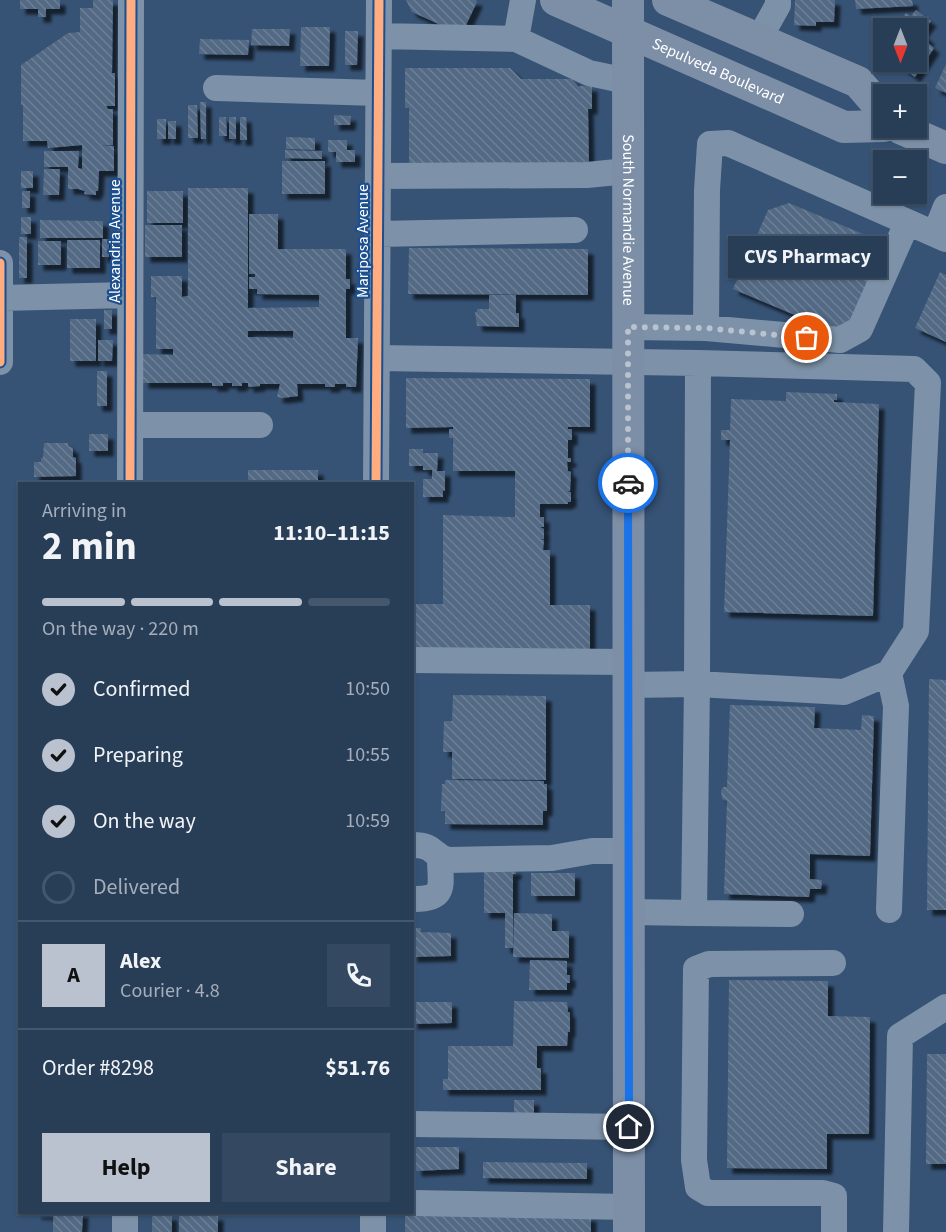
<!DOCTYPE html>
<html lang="en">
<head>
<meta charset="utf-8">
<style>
	:root { --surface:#283e57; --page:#344961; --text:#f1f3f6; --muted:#a5aeba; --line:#44576d; --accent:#b9c2ce }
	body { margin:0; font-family:"Source Sans 3",sans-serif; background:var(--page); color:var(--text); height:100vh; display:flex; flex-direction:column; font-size:22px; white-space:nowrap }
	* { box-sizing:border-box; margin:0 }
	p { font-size:20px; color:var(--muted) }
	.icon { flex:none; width:33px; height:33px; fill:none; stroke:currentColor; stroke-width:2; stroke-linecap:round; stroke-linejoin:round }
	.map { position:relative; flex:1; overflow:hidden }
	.drawer { position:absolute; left:18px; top:482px; width:396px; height:732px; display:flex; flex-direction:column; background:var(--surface); border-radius:0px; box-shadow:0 2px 4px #0004,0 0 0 2px var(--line) }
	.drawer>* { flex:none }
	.needle { width:39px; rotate:180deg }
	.buttons { position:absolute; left:873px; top:18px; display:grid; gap:12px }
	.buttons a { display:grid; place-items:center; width:54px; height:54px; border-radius:0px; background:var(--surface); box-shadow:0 2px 4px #0004,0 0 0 2px var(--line); font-size:30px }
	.pin { position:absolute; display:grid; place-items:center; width:51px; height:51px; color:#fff; margin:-26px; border:3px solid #fff; border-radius:50%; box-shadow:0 2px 6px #0007 }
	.courier { position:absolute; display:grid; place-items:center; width:60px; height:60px; margin:-30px; border:4px solid #1a73e8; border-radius:50%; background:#fff; color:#222; box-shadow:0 2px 8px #0007 }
	.bubble { position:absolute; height:42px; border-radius:0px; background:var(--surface); box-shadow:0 2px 4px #0004,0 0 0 2px var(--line); font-size:20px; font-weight:700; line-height:42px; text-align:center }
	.head em { font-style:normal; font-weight:700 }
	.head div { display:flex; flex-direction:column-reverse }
	.head { display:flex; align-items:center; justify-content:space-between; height:102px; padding:0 24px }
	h1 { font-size:39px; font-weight:700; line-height:45px }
	.bar { display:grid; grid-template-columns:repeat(4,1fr); gap:9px 6px; align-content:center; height:72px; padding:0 24px }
	.bar i { height:8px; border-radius:4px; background:var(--line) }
	.bar .on { background:var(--accent) }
	.bar p { grid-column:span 4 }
	.line { display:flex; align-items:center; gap:15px; padding:0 24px; border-top:2px solid var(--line) }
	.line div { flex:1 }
	.round { display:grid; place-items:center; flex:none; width:63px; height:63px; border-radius:0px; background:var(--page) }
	ol { padding:0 24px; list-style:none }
	li { display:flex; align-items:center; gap:18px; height:66px }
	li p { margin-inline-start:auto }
	li .icon { padding:6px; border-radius:50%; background:var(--accent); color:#111; stroke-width:4 }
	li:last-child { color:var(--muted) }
	li i { width:33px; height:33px; border:3px solid var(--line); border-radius:50% }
	.primary-button { display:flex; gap:12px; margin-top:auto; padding:12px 24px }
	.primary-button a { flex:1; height:69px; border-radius:0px; background:var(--accent); color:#111; font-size:24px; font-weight:700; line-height:69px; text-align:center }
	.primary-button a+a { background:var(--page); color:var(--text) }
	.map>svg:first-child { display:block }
	.building { fill:url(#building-back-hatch); fill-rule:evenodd; filter:url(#shadow) }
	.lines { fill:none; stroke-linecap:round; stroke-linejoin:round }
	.minor { stroke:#7d92a8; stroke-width:26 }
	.major { stroke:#7d8ea7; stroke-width:32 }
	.cycleway-casing { stroke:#1b4f8f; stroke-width:13 }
	.cycleway { stroke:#ffac80; stroke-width:9 }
	.done { stroke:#b9c2ce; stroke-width:6; stroke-dasharray:0 10.8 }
	.route { stroke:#1a73e8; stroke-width:8 }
	.labels { text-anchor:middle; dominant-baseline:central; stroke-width:4.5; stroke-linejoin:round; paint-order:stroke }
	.street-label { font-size:16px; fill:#fff; stroke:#1b4f8f }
</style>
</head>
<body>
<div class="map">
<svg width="946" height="1232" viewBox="0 0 946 1232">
	<defs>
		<pattern id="building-back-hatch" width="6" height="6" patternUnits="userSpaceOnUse" patternTransform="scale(1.5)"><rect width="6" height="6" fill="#526984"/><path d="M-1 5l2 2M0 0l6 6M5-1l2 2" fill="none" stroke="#6c8096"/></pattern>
		<filter id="shadow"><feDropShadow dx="5.5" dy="5.5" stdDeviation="1.5" flood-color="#0009"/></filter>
	</defs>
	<rect width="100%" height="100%" fill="#365274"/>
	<path class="building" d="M20 0H60V9H46V17H38V9H20Z
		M93 0H113L112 73H115V106H106L108 109H113V145H101L114 146V171H99L98 191H96V195L84 194 85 191 78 189H68V167H44V151H79L78 168 82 169V145L48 148 47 141H23V105H21V65L68 33 80 32V8H93Z
		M406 0H476L477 2 466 25 452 30 412 12Z
		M795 0H835L834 22H816V26L794 25Z
		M855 0H912L913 6 856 9Z
		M916 10 931 21 922 33 929 39 927 42 934 48 915 77 900 66 903 62H916V28H903L905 26 900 22 906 13 911 16Z
		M301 27H330L329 66H300Z
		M252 29H290L289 46 251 45Z
		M345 31H358L357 65H345Z
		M200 39 249 40 248 55 199 54Z
		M946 64V93L935 88Z
		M405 68H510L521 79H572L578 86H592V109H588L589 164 409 163V108H405Z
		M200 102H206V139H201Z
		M188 105H197L198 138H188Z
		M334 115 351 116 350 125H334Z
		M219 117H226L227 136H219Z
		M229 117H236V139H229Z
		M240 117H246L247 140H240Z
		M157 119H166V139H157Z
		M168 121H176V139H168Z
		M286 137 315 138V150L286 149Z
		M328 140H347V150H355V162H336V152H328Z
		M285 150 322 151V159L285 158Z
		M282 161H325V194H282Z
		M44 169H60L59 195H43Z
		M21 171H33V188H21Z
		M188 188H248V308L319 307V295L257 294V289H249V277H255V274H249V214H278V249H346V279H350V289H346V338H358L356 387H346V384H335V387H325V384H297L298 396 282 398 277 397 280 384H260V386L248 387V383H242V386H232V383H223V386H212V383H143V354L173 355V349H156V297H151V276H182V297L188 296ZM248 331H293V338L248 337Z
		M22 191H30V208H22Z
		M147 191H183V223H147Z
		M789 203 887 244 849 326 833 331 733 289 768 210Z
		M21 217H31V234H21Z
		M40 220 103 221V238H40Z
		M145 225H182V257H145Z
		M19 237H27V278H19Z
		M102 239H109V257H102Z
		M67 240H100V268H67Z
		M38 241H61V265H38Z
		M409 248 588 249V295L408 294Z
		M940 272 946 275V342L915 328Z
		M489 295H516V313H519V327L477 326 475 312H477V309H489Z
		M104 310H112V329H104Z
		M70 319H96V361H70Z
		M98 340H113L112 361H98Z
		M97 371H107V406H97Z
		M406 378 590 379V427H568V429H572V440H568V458H571V462H567L568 471 571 472 570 491 567 492H571V502H568V504H540V517H544V527H540L544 529V539H540L544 540 543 550H550V605H590V653L412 652V604H443V515L515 517V471H453V438H449V429H453V427L406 428Z
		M786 392 837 394V400H834V402L879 404 873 616 724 612 730 440H721V430H730L731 399 786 401Z
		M89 434H108V451H89Z
		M44 443H68V446L73 448V457L76 458V476L34 477V462H41V458H43Z
		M409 449H423V453H438L437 471H445V491L443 490V497H423V479H432V470H423V466H409Z
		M248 470H318V483H248Z
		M929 679 946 680V910H927Z
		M453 695 546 696V780L452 779V752H443L444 721H452Z
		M730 705 815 707 814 728 861 730 862 715 874 716 870 856 810 854V879L822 880 821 889H810L809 897 724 894 727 801 722 799 721 791 723 787H727Z
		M445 780 544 781V784H547V811H543V825L445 824V811H441L442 784H445Z
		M484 869H516V874H513V948H505V913H484Z
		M531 873H575V896H531Z
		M514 913 552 914V931H569V958L513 957Z
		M412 928H421V932L451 933V956L412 957Z
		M530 960 567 961V975H570V983H567V990H529Z
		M729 980 828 981V1016L870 1017 869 1134H827V1169L727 1168Z
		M514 1001 567 1002 568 1012H570V1032H568L567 1046H537V1068H541V1090H443V1079H448V1046H513Z
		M412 1002H452V1023L412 1024Z
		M927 1054H946V1164H926Z
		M514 1100H534V1118H514Z
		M416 1147H459V1169L416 1171Z
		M483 1162 587 1163V1179L483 1178Z
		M36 1212H83L82 1232H53V1215L36 1214Z
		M194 1214H198V1216L218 1215V1232H179V1216H194Z
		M152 1215H172V1232H152Z
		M405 1216H591V1232H405Z"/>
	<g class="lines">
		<path class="minor" d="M379 36 516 39 523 0
			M516 39 589 73 627 81
			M759 39 778 5V0
			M216 88 378 93
			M378 176 587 175 627 171
			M378 234 575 230
			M935 234 946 207
			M0 263V362
			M1 298 129 295
			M628 327 706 328 707 190 710 144 728 143 946 239
			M706 328 840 340 860 329 907 223
			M377 358 698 363 697 684 844 692 889 673 916 631 928 383 914 369 698 363
			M130 425H260
			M130 483 131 0
			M376 483 379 0
			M412 660 628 662
			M628 685 697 684 694 913 791 914
			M412 845C436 845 431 855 448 860L552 858 592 851H628
			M412 899C448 900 440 885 440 858
			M889 910 896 706 889 673
			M629 912 694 913
			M833 963 709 964 696 969 694 1160 698 1187 708 1193H823L834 1196V1232
			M412 1124 629 1127
			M412 1203 629 1207
			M125 1232V1212
			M373 1232V1212
			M896 1232 900 1036 946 1007"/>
		<g class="major">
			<path id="s1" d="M556 0 844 127 884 126"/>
			<path id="s2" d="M628 0 629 1232"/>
			<path d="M668 0 858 82 884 112"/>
			<path d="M900 128 946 148"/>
		</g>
		<defs>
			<path id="cycleway" d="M0 263V362
				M130 483 131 0
				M376 483 379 0"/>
		</defs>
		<use href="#cycleway" class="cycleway-casing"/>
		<use href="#cycleway" class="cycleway"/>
	</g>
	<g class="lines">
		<path class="done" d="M628 483V327L706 328 807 338"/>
		<path class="route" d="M628 483 629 1127"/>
	</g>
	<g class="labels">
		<g class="street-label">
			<text stroke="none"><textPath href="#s1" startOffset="177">Sepulveda Boulevard</textPath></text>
			<text stroke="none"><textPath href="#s2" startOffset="220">South Normandie Avenue</textPath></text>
			<text transform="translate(115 241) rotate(-90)">Alexandria Avenue</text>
			<text transform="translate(363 241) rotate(-90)">Mariposa Avenue</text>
		</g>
	</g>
</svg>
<div class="buttons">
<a><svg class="needle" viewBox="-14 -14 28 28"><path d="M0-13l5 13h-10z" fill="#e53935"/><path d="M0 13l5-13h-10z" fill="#a5aeba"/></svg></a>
<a>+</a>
<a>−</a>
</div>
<div class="pin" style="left:807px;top:338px;background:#ea580c"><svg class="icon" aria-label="bag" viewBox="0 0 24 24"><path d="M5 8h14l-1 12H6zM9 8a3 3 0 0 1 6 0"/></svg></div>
<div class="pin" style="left:629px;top:1127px;background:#1f2937"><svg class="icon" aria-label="home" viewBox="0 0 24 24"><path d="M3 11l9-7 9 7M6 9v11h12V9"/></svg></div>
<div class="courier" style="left:628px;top:483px"><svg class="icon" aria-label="car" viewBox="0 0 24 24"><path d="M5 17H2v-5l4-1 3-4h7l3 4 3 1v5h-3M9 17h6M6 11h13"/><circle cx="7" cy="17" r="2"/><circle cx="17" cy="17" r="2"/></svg></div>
<div class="bubble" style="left:728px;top:236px;width:159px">CVS Pharmacy</div>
<section class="drawer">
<div class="head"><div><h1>2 min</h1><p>Arriving in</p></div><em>11:10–11:15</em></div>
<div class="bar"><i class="on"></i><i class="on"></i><i class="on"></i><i></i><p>On the way · 220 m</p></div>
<ol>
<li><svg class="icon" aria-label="check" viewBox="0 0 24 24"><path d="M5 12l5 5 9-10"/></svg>Confirmed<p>10:50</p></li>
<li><svg class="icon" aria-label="check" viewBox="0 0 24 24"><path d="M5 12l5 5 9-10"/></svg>Preparing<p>10:55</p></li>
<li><svg class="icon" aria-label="check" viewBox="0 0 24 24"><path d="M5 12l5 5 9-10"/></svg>On the way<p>10:59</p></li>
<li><i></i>Delivered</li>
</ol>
<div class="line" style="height:108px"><b class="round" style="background:var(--accent);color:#111">A</b><div><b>Alex</b><p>Courier · 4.8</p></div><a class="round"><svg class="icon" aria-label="phone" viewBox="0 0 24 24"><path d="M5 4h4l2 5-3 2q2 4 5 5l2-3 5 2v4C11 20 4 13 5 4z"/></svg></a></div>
<div class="line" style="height:78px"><div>Order #8298</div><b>$51.76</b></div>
<div class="primary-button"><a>Help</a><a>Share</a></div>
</section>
</div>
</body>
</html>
